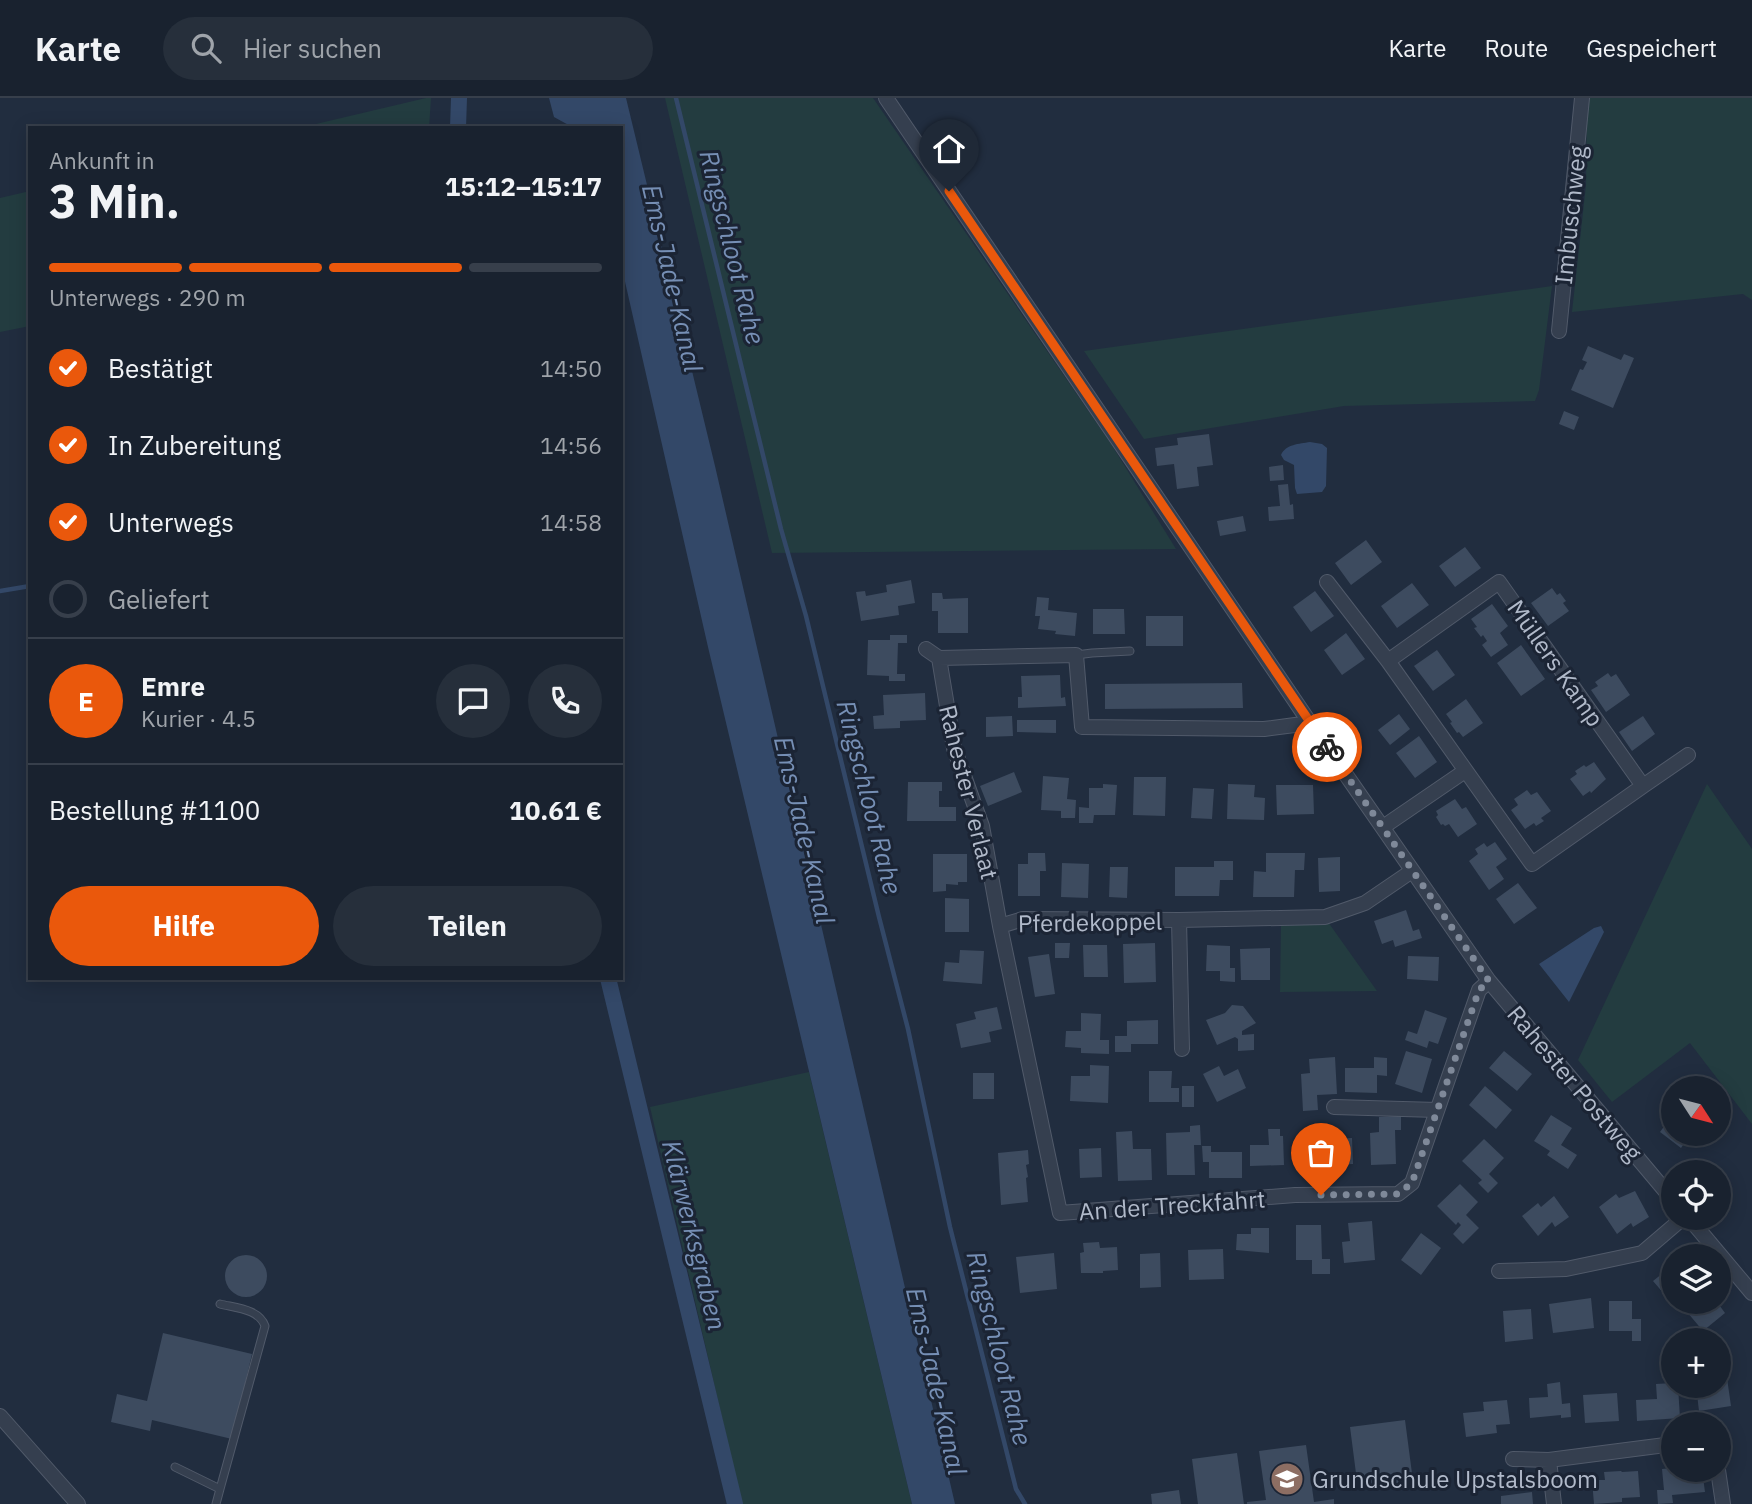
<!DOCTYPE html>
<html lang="de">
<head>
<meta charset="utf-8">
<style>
	:root { --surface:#19222f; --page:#262f3b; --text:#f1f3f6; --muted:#9fa4aa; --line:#373f4b; --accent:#ea580c }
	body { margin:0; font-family:"IBM Plex Sans",sans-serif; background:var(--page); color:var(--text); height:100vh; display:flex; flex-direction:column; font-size:26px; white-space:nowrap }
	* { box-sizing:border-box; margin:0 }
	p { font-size:23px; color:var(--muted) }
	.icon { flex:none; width:38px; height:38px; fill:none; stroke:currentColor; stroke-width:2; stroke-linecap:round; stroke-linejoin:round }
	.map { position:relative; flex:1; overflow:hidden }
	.side { position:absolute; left:28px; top:28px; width:595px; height:854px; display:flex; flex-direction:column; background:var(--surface); border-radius:0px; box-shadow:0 4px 18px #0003,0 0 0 2px var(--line) }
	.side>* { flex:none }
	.needle { width:46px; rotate:126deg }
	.controls { position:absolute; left:1661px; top:978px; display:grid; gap:14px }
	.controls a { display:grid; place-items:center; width:70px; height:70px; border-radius:50%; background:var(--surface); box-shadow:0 4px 18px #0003,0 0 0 2px var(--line); font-size:35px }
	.pin { position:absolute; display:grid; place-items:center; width:60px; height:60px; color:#fff; margin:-72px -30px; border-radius:50% 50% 50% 0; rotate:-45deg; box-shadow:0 0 7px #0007 }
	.pin .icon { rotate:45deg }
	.courier { position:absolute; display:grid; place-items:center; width:70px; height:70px; margin:-35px; border:5px solid #ea580c; border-radius:50%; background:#fff; color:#222; box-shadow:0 2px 9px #0007 }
	.headline em { font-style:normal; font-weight:700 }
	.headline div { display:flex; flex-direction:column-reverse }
	.headline { display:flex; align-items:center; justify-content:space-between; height:119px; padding:0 21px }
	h1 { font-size:46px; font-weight:700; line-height:52px }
	.bar { display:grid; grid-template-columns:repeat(4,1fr); gap:10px 7px; align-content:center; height:84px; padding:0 21px }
	.bar i { height:9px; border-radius:5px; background:var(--line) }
	.bar .selected { background:var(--accent) }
	.bar p { grid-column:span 4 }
	.line { display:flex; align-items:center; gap:18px; padding:0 21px; border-top:2px solid var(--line) }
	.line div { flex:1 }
	.round { display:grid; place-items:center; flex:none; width:74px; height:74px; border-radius:37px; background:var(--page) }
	ol { padding:0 21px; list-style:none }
	li { display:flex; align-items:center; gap:21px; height:77px }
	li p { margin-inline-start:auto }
	li .icon { padding:7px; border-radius:50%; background:var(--accent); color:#fff; stroke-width:4 }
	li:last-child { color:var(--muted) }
	li i { width:38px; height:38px; border:4px solid var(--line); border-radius:50% }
	.action { display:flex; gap:14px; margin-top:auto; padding:14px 21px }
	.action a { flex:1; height:80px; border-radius:42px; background:var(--accent); color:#fff; font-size:28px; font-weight:700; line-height:80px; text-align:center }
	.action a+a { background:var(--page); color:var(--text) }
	header { display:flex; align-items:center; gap:42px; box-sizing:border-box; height:98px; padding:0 35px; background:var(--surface); border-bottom:2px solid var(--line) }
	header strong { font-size:33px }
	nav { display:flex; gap:38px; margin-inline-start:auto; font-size:24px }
	.search { width:490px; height:63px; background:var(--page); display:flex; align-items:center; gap:18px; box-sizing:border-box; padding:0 24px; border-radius:38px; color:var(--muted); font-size:26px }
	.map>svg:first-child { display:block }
	.green { fill:#233c40 }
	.water { fill:#334868 }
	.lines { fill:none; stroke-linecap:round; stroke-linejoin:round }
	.stream { stroke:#334868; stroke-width:4.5 }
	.canal { stroke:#334868; stroke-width:16 }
	.building { fill:#3d4b5f }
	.lane-casing { stroke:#515a6a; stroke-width:9 }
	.street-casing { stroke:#515a6a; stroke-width:16 }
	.lane { stroke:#353f4f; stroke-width:7 }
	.street { stroke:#353f4f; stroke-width:14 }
	.done { stroke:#7f8999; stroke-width:7; stroke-dasharray:0 12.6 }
	.route { stroke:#ea580c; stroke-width:9 }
	.labels { text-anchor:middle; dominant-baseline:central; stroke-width:6; stroke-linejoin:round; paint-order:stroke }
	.street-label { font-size:24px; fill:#b1baca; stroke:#1b2434 }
	.poi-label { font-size:24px; fill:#b1baca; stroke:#1b2434; text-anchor:start }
	.water-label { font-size:26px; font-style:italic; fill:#768fb5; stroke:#1b2434 }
</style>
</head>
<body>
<header>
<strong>Karte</strong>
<div class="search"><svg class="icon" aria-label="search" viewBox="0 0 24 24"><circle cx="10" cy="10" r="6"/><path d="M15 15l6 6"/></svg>Hier suchen</div>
<nav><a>Karte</a><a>Route</a><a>Gespeichert</a></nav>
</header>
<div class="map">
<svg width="1752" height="1406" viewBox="0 0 1752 1406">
	<rect width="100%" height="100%" fill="#212d3f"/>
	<path class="green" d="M426 0H431L429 30H299Z
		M665 0H873L1111 346 1176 451 772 455Z
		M1587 0H1752V202L1743 196 1572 214 1586 87Z
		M30 93V228L0 234V100Z
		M1552 188 1539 292 1535 303 1344 308 1144 341 1084 253Z
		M1707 686 1752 751V1026L1690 945 1612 1004 1578 962Z
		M1328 824 1377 893 1280 894 1281 825Z
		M809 974 912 1406H742L650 1009Z"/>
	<path class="water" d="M549 0H626L715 368 955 1406H912L708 549 621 166V30H574L554 19Z
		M1310 344 1322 346 1327 350 1326 388 1322 394 1297 396 1295 390 1294 367 1284 362 1281 357C1286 346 1299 346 1310 344Z
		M1601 828 1604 834 1569 904 1539 866 1594 830Z"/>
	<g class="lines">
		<path class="stream" d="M676 0 781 431 806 518 879 819 908 931 950 1129 1016 1391 1025 1406
			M0 493 30 488"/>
		<path class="canal" d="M458 30 459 0
			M608 880 735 1406"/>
	</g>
	<path class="building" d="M1588 248 1621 262 1624 256 1634 260 1613 310 1571 292 1580 271 1583 272 1587 264 1582 262Z
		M1564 313 1579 319 1574 332 1559 326Z
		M1209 336 1213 367 1197 369 1199 388 1177 391 1174 366 1157 368 1155 350 1178 347 1177 340Z
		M1283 367 1284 382 1270 383 1269 369Z
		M1288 386 1290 407 1293 406 1294 421 1269 423 1268 409 1280 408 1278 387Z
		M1243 418 1246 433 1220 438 1217 423Z
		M1366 442 1382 464 1351 487 1335 465Z
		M1465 449 1481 470 1455 489 1439 468Z
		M911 482 915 505 898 508 899 517 861 523 856 494 865 493 866 498 887 494 886 487Z
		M1412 485 1429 507 1397 530 1381 508Z
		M1552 490 1557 497 1560 495 1566 503 1563 505 1569 513 1548 528 1531 505Z
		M1315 493 1334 518 1311 534 1293 509Z
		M932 495H942L943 501 968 500V535H938V513H932Z
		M1037 499 1049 500 1048 512 1077 515 1075 538 1055 536 1056 533 1038 531 1040 518H1035Z
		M1492 506 1508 528 1500 535 1508 547 1491 559 1482 547 1487 543 1483 537 1481 539 1474 530 1477 529 1471 521Z
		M1093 511H1124L1125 536H1093Z
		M1146 518H1183V548H1146Z
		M1346 535 1365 561 1342 577 1324 552Z
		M890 537H907V545H898L897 576H905V583H889V578L867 577 868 542H890Z
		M1521 547 1545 581 1521 598 1497 565Z
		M1437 552 1455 577 1433 593 1414 568Z
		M1608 575 1611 579 1616 576 1630 597 1606 614 1591 592 1598 588 1595 584Z
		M1060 577 1061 600 1065 599 1066 608 1018 610V599H1022L1021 578Z
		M1242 585 1243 610 1105 611V586Z
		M925 595 926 622 900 623V630L874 631 873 618 884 617 883 597Z
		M1466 601 1483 625 1463 639 1459 634 1457 635 1450 625 1452 624 1446 616Z
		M1399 616 1410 631 1390 647 1378 632Z
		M1012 618 1013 638 986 639V619Z
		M1643 618 1655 636 1632 653 1619 634Z
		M1017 622H1056V635L1017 634Z
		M1419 638 1437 664 1415 680 1396 655Z
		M1594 664 1606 681 1591 695 1590 693 1583 698 1570 681 1577 676 1575 673 1584 667 1586 669Z
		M1014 674 1022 694 988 708 980 688Z
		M1043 678 1069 680 1067 701 1076 702 1075 720H1061V713L1041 712Z
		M1134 679H1166L1165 718 1133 717Z
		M908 684H942V693H939V709H956V723H907Z
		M1103 686 1117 687 1115 717H1094L1093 725H1079V709L1089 710V690H1103Z
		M1228 686 1255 687 1254 699 1265 700 1264 722 1227 721Z
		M1276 687H1313L1314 716 1277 717Z
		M1193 690 1214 691 1212 721 1191 720Z
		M1527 692 1531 697 1537 694 1551 713 1541 720 1544 723 1536 728 1534 725 1525 731 1511 712 1518 707 1514 701Z
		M1455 701 1462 711 1466 709 1477 726 1458 739 1449 726 1445 728 1443 726 1441 727 1436 719 1438 717 1436 713Z
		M1495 744 1507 761 1496 769 1504 781 1489 792 1469 763 1478 756 1475 751 1484 745 1487 749Z
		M1028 755H1045L1046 773H1040V798H1018V766H1028Z
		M1266 755H1305L1304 772H1295L1294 799H1253L1254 773 1266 774Z
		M933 756H967V784H958V787L946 786V793L933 794Z
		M1340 759V793L1319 794 1318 760Z
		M1214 763H1233V782H1220L1219 798H1175V769H1214Z
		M1062 765 1089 766 1088 800 1061 799Z
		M1110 769H1128L1127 800 1109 799Z
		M1518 785 1537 810 1514 826 1496 801Z
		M945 800 969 801V834H945Z
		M1406 812 1413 833 1419 831 1422 840 1395 849 1393 842 1382 846 1374 823Z
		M1055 845H1070L1069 860H1055Z
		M1155 845 1156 884 1124 885 1123 846Z
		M1083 847H1107L1108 879H1084Z
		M1207 847 1230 848V870H1235V884L1220 883V873H1206Z
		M1270 850V882H1241L1240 851Z
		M960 852 984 853 982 886 943 883 945 864 959 865Z
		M1049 856 1055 896 1035 899 1028 859Z
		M1408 858 1439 859 1438 883 1407 881Z
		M1232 907 1243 908 1256 925 1242 933V937L1254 936V952L1238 953V941L1235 939 1217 947 1206 922 1225 915Z
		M997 909 1002 931 989 934 991 944 961 950 956 926 976 921 974 914Z
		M1425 912 1447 920 1438 946 1429 943 1427 950 1405 942 1408 933 1417 936Z
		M1081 915 1101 916 1100 942H1109V956L1081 955V950L1065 949 1066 933H1081Z
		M1158 922V946H1131V954H1115V938H1127V923Z
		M1406 953 1432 961 1422 995 1395 986Z
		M1504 953 1532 976 1517 993 1489 970Z
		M1335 959 1337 996 1317 997 1318 1012 1303 1013 1301 976 1310 975 1309 961Z
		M1374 959 1387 960V978L1377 977V995L1345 994V970H1374Z
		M1090 967 1109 968 1108 1005 1070 1003 1071 978H1090Z
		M1219 968 1224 978 1238 971 1246 990 1217 1004 1203 976Z
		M1149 973H1172L1171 990H1179V1004H1149Z
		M973 975H994V1001H973Z
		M1182 988H1194V1009H1182Z
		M1485 988 1512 1012 1496 1031 1469 1007Z
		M1673 1016V1036H1691L1681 1050 1660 1034Z
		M1551 1017 1572 1030 1561 1047 1577 1057 1568 1071 1547 1057 1550 1053 1534 1043Z
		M1401 1018V1032H1395L1396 1066 1371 1067 1370 1035 1379 1034V1019Z
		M1200 1027 1201 1047H1194L1195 1077H1167L1166 1035 1190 1034V1028Z
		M1268 1031H1280V1038H1283L1284 1067 1250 1068V1047H1269Z
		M1132 1033 1133 1051H1151L1152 1082 1118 1083 1116 1034Z
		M1352 1040 1353 1066 1314 1068V1065H1307L1306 1042Z
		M1484 1041 1504 1060 1489 1076 1498 1085 1488 1095 1478 1085 1482 1082 1462 1063Z
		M1202 1048H1211V1054H1242V1080H1209V1064H1203Z
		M1101 1050 1102 1079 1080 1080 1079 1051Z
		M1028 1052 1029 1066 1026 1067 1028 1079 1026 1080 1028 1104 1001 1107 998 1055Z
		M1460 1086 1478 1104 1466 1117 1479 1130 1463 1146 1453 1136 1461 1127 1458 1124 1456 1127 1437 1108Z
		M1635 1093 1649 1119 1633 1129 1631 1125 1617 1136 1599 1109 1616 1096 1619 1100Z
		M1554 1098 1569 1119 1555 1129 1552 1124 1538 1138 1522 1118 1538 1105 1541 1109Z
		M1372 1123 1375 1162 1344 1165 1342 1144 1350 1143 1348 1125Z
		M1296 1127H1321L1322 1161H1330V1176H1312V1162H1296Z
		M1251 1130H1269V1155L1236 1152 1237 1136H1251Z
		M1421 1135 1441 1150 1421 1177 1401 1162Z
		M1099 1144 1100 1150 1117 1149 1118 1172 1103 1173V1175H1081L1080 1155 1084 1154 1083 1145Z
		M1223 1151 1224 1181 1189 1182 1188 1152Z
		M1054 1155 1057 1191 1020 1195 1016 1159Z
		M1160 1155 1161 1189 1140 1190V1156Z
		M225 1178a21 21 0 1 1 42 0a21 21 0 1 1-42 0Z
		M1673 1167V1204H1717L1725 1215 1703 1233 1682 1208 1677 1211 1653 1183Z
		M1591 1200 1594 1230 1553 1235 1549 1206Z
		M1609 1203H1632V1221H1641V1243H1632V1233H1609Z
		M1531 1211 1533 1241 1505 1244 1503 1213Z
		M163 1235 252 1256 232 1341 152 1322 150 1333 111 1324 117 1296 147 1303Z
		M1727 1280 1731 1308 1699 1313 1696 1288H1718V1282Z
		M1560 1284 1562 1306 1570 1305 1571 1319 1561 1320V1317L1530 1320 1529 1300 1548 1299 1547 1286Z
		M1673 1285V1288H1678L1680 1320 1637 1323 1636 1302 1657 1301 1656 1286Z
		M1617 1295 1619 1323 1585 1325 1583 1297Z
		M1507 1302 1510 1326 1496 1327 1497 1335 1466 1339 1463 1315 1484 1313 1483 1304Z
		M1405 1322 1413 1383 1358 1391 1350 1329Z
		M1306 1347 1314 1404 1334 1401V1406H1247V1404L1266 1402 1259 1353Z
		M1237 1355 1244 1406H1198L1192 1361Z
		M1673 1370V1372H1702L1705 1394 1672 1397 1673 1405 1658 1406 1657 1392H1664L1662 1371Z
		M1621 1373 1622 1374 1638 1373 1640 1399 1622 1400V1404L1594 1406 1592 1382H1605L1604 1374Z
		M1179 1392 1181 1406H1152L1151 1396Z
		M1532 1394 1533 1406H1501V1398Z"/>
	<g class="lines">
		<defs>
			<path id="lane" d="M1076 557 1092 555 1130 553
				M220 1206C236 1210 259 1211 265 1228L220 1391
				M175 1369 220 1391 216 1406"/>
			<path id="street" d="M886 0 1310 625 1489 883 1673 1102
				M1559 233 1582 0
				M1327 484 1388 563 1532 766 1643 688 1499 484 1388 563
				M926 551 939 560 954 650 982 728 1000 828 1060 1115 1295 1097 1398 1096 1412 1085 1479 892 1489 883
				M939 560 1076 557 1082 629 1264 631 1310 625
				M1643 688 1688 657
				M1383 729 1465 673
				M1179 822 1182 951
				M1000 828 1023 821 1179 822 1325 819 1365 805 1412 773
				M1334 1009 1437 1012
				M1689 1120 1752 1195
				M1499 1173 1566 1171 1642 1155 1683 1120
				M0 1318 78 1406
				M1513 1361 1549 1362
				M1718 1372 1723 1406
				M1554 1406 1549 1362 1673 1346"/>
		</defs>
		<use href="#lane" class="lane-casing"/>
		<use href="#street" class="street-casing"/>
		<use href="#lane" class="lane"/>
		<use href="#street" class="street"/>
	</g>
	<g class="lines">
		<path class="done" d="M1321 1097 1398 1096 1412 1085 1479 892 1489 883 1327 649"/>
		<path class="route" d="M949 93 1327 649"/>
	</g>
	<defs>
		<symbol id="school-disc" viewBox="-11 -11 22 22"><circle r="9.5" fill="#8d6e63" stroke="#1b2434"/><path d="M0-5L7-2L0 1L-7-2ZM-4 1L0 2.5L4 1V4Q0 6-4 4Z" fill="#fff"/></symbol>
	</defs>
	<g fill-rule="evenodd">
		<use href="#school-disc" x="1268" y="1362" width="38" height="38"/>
	</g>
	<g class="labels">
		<g class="street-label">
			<text transform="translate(1570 117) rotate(-84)">Imbuschweg</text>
			<text transform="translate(1556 565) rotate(55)">Müllers Kamp</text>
			<text transform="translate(969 694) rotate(76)">Rahester Verlaat</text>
			<text transform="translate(1090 824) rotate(-1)">Pferdekoppel</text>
			<text transform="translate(1575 985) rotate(50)">Rahester Postweg</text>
			<text transform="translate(1172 1107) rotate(-4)">An der Treckfahrt</text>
		</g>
		<g class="poi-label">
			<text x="1312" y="1381">Grundschule Upstalsboom</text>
		</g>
		<g class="water-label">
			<text transform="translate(733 149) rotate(76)">Ringschloot Rahe</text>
			<text transform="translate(673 180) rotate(77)">Ems-Jade-Kanal</text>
			<text transform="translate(870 699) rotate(76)">Ringschloot Rahe</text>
			<text transform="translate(805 732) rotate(77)">Ems-Jade-Kanal</text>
			<text transform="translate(695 1137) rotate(76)">Klärwerksgraben</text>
			<text transform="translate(1000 1250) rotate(76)">Ringschloot Rahe</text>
			<text transform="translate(937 1283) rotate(77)">Ems-Jade-Kanal</text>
		</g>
	</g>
</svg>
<div class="controls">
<a><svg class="needle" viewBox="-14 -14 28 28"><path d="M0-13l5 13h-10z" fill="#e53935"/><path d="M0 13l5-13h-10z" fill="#9fa4aa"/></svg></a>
<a><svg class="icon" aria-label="locate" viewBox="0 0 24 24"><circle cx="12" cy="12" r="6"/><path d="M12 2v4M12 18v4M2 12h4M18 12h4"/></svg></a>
<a><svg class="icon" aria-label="layers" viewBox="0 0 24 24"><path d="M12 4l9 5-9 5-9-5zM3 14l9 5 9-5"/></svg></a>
<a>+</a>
<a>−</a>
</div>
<div class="pin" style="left:1321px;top:1097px;background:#ea580c"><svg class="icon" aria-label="bag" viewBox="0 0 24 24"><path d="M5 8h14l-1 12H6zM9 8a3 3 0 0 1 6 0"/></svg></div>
<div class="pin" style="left:949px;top:93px;background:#1f2937"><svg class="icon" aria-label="home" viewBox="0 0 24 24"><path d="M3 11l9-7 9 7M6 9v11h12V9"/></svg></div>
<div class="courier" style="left:1327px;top:649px"><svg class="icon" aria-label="bike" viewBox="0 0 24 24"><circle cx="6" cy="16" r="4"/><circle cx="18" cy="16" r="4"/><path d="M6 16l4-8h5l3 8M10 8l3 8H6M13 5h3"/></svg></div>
<section class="side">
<div class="headline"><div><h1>3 Min.</h1><p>Ankunft in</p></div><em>15:12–15:17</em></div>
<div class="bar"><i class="selected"></i><i class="selected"></i><i class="selected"></i><i></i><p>Unterwegs · 290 m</p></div>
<ol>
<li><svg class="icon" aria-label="check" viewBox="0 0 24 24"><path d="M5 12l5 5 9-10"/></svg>Bestätigt<p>14:50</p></li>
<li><svg class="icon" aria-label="check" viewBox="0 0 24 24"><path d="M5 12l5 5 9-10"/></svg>In Zubereitung<p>14:56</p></li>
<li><svg class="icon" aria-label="check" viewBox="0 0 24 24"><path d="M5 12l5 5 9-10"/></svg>Unterwegs<p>14:58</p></li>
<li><i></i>Geliefert</li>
</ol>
<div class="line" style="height:126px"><b class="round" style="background:var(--accent);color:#fff">E</b><div><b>Emre</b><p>Kurier · 4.5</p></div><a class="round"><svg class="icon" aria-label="chat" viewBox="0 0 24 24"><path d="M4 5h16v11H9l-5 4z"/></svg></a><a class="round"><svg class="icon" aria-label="phone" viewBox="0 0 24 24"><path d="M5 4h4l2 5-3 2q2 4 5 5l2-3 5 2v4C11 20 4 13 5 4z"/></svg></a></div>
<div class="line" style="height:91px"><div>Bestellung #1100</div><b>10.61 €</b></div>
<div class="action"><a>Hilfe</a><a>Teilen</a></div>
</section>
</div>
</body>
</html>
